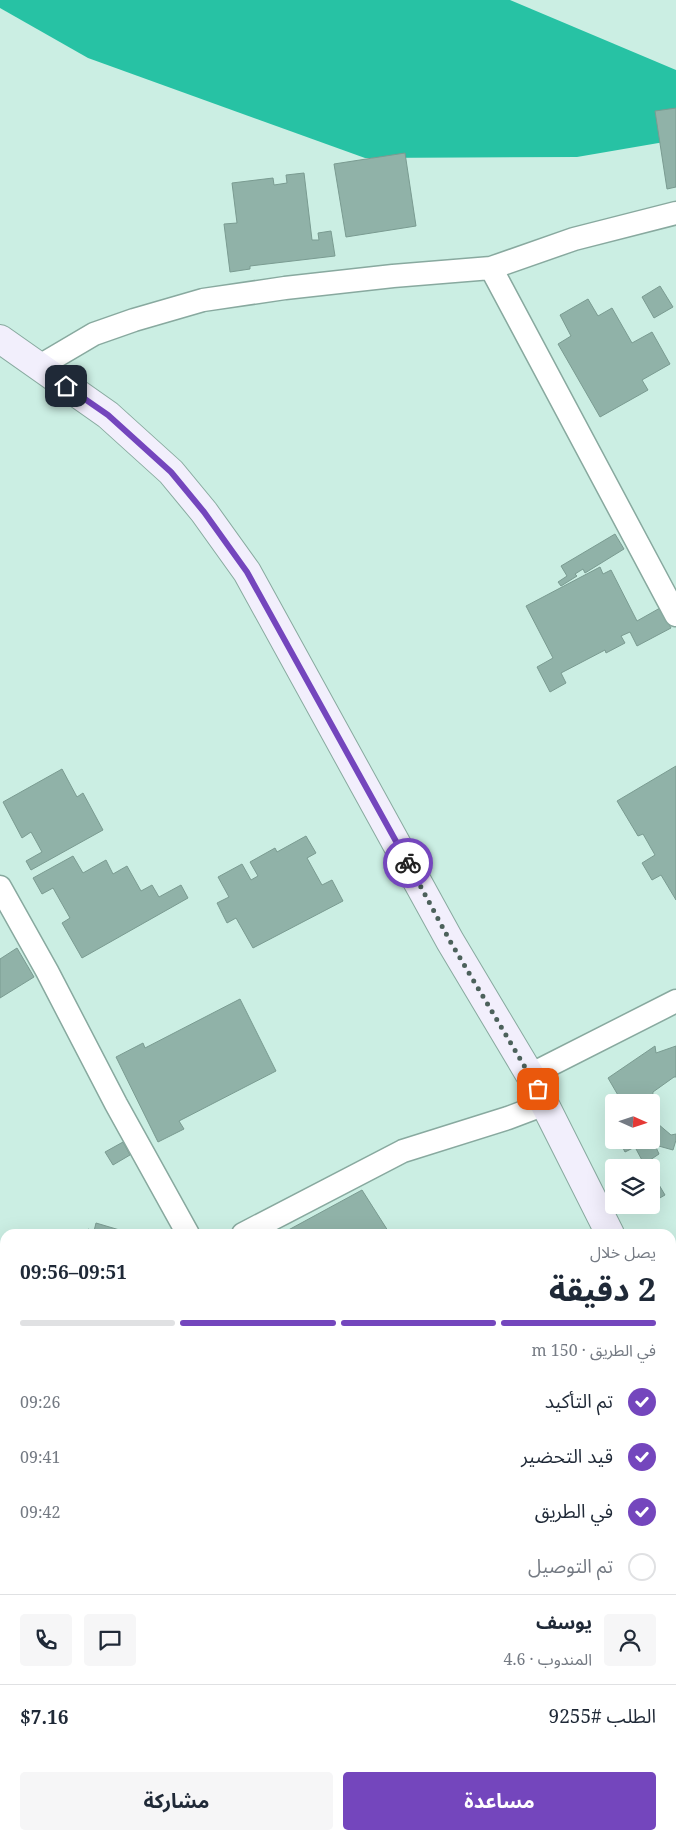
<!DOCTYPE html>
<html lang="ar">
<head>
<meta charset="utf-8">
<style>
	:root { --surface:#fff; --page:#f6f6f7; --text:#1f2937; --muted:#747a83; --line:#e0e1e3; --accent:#7446bd }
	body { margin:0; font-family:"Noto Serif","Noto Sans Arabic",serif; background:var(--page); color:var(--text); direction:rtl; height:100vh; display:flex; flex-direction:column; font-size:19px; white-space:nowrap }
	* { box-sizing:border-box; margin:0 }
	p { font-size:16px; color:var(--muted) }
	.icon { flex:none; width:28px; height:28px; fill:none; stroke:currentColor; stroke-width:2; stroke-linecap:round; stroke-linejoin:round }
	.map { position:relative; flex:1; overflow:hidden; direction:ltr }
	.drawer { position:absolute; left:0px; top:1229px; width:676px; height:611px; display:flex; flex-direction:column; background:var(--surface); border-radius:15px 15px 0 0; box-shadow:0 5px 20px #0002; direction:rtl }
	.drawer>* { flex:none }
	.needle { width:32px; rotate:93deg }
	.tools { position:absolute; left:605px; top:1094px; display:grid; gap:10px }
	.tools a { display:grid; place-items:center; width:55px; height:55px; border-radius:5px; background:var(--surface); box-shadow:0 5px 20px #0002; font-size:25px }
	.pin { position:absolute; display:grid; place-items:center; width:42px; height:42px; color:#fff; margin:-21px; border-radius:10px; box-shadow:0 2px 8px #0006 }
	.courier { position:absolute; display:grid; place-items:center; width:50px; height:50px; margin:-25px; border:4px solid #7446bd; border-radius:50%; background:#fff; color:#222; box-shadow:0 1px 6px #0007 }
	.summary em { font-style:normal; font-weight:700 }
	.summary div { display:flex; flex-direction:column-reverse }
	.summary { display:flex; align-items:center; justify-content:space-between; height:85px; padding:0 20px }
	h1 { font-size:32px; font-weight:700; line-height:38px }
	.bar { display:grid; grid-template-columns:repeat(4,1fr); gap:8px 5px; align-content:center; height:60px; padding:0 20px }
	.bar i { height:6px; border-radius:4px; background:var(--line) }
	.bar .active { background:var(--accent) }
	.bar p { grid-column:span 4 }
	.line { display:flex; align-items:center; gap:12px; padding:0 20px; border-top:1px solid var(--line) }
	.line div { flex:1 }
	.round { display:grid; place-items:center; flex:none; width:52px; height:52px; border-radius:5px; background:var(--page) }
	ol { padding:0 20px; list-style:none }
	li { display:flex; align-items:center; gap:15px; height:55px }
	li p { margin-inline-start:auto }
	li .icon { padding:5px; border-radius:50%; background:var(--accent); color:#fff; stroke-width:4 }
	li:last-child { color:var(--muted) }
	li i { width:28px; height:28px; border:2px solid var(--line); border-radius:50% }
	.action { display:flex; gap:10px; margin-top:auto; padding:10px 20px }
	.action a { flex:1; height:58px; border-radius:5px; background:var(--accent); color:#fff; font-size:20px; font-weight:700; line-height:58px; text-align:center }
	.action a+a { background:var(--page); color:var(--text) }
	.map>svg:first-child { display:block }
	.forest { fill:#27c2a4 }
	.building { fill:#90b2a8; stroke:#7a9b91 }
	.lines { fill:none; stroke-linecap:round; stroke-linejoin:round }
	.minor-casing { stroke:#88a99f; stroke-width:25 }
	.secondary-casing { stroke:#88a99f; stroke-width:30 }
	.minor { stroke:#fff; stroke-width:22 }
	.secondary { stroke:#f2effc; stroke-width:28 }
	.done { stroke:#4c615b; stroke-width:5; stroke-dasharray:0 9 }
	.route { stroke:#7446bd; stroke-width:6 }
</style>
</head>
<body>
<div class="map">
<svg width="676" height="1839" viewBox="0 0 676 1839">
	<rect width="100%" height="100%" fill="#cbeee3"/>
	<path class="forest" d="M0 0H510L676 70V140L577 157 365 158 88 58 0 8Z"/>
	<path class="building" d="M676 108V187L667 189 655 111Z
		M405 153 416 226 346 237 334 164Z
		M304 173 312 240H319L318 233 331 231 335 256 250 266V269L230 272 224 224 237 223 232 183 273 178 274 185 287 183 286 175Z
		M660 286 673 307 654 318 642 297Z
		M588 299 598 316 612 308 632 343 652 332 670 364 642 380 648 390 600 417 558 344 571 336 560 315Z
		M615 534 624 549 585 573 583 569 575 574 577 576 561 586 558 582 567 576 561 566Z
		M600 567 603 574 611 570 637 621 660 608 671 628 637 646 630 632 621 636 625 643 606 653 605 650 561 673 566 683 550 692 537 667 553 658 526 606Z
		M676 766V900L661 875 652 880 642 863 655 855 643 834 638 836 617 801Z
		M62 769 77 797 83 793 103 830 31 870 26 861 42 852 31 832 22 838 3 802Z
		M306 836 316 853 307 858 322 885 332 880 343 901 253 948 236 918 227 923 217 903 229 897 218 877 242 864 251 880 258 876 250 862 275 848 277 852Z
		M73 856 83 873 106 860 113 874 127 866 141 891 152 885 159 897 181 885 188 898 82 958 62 923 70 918 53 888 42 894 33 878Z
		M17 948 34 977 0 998V959Z
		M240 999 276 1071 179 1121 184 1129 158 1142 116 1057 143 1043 145 1048Z
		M655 1046 656 1053 676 1046V1077H674L653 1092 651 1117V1102H622L608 1078Z
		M651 1118 671 1135 676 1134V1140L673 1150 655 1145 659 1154 644 1164 635 1147 625 1152 619 1140H651Z
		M123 1142 130 1155 113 1165 105 1152Z
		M652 1173 665 1195 651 1203V1174Z
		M362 1190 390 1234H281Z
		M96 1223 133 1234H86L88 1229 94 1231Z
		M1 1251 5 1258V1329L0 1332Z
		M5 1399V1506L0 1508V1401Z
		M671 1668 676 1669 675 1695H671Z
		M676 1825V1837L672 1839H632L630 1835H671V1826Z
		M434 1835H452L453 1839 466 1835 468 1839H424Z
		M554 1835H615L617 1839H556Z"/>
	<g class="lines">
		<defs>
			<path id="minor" d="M491 268 676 615
				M38 367 94 334 134 320 203 300 285 288 393 276 491 268 574 239 676 213
				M0 887 47 971 116 1104 188 1234
				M530 1075 676 1001
				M243 1234 403 1151 508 1118 545 1104
				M0 1366 5 1363
				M0 1574 5 1583
				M671 1737 676 1746
				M148 1835 150 1839
				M493 1835 494 1839
				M332 1839 345 1835"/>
			<path id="secondary" d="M0 339 108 415 171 472 204 512 247 572 450 941 530 1075 610 1234
				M671 1363 676 1373"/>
		</defs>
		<use href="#minor" class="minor-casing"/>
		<use href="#secondary" class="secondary-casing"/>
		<use href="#minor" class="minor"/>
		<use href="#secondary" class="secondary"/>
	</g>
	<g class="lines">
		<path class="done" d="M408 863 450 941 538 1089"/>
		<path class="route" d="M66 386 108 415 171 472 204 512 247 572 408 863"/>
	</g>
</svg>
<div class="tools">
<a><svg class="needle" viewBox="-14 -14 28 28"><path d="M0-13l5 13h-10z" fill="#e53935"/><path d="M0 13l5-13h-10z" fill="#747a83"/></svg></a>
<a><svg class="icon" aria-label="layers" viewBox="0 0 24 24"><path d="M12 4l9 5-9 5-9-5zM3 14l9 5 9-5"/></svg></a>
</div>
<div class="pin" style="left:538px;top:1089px;background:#ea580c"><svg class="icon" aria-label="bag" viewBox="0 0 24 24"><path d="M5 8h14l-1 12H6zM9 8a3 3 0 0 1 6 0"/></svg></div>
<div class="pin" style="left:66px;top:386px;background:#1f2937"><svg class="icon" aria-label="home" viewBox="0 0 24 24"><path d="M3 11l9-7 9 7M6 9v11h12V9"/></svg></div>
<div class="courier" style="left:408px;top:863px"><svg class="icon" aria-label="bike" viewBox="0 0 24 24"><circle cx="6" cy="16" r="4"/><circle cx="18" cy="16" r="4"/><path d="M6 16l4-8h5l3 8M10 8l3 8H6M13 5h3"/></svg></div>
<section class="drawer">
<div class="summary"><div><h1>2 دقيقة</h1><p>يصل خلال</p></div><em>09:51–09:56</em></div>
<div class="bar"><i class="active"></i><i class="active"></i><i class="active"></i><i></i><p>في الطريق · 150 m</p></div>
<ol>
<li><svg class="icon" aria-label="check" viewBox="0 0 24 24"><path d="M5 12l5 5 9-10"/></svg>تم التأكيد<p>09:26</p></li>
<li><svg class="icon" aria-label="check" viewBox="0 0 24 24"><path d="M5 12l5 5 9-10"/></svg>قيد التحضير<p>09:41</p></li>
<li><svg class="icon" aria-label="check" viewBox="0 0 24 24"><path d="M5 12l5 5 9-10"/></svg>في الطريق<p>09:42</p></li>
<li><i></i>تم التوصيل</li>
</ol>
<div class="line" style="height:90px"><a class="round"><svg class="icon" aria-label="person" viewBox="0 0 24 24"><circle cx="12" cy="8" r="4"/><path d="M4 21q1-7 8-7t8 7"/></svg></a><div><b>يوسف</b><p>المندوب · 4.6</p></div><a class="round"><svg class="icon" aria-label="chat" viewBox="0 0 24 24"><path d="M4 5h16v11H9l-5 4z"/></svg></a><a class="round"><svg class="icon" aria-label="phone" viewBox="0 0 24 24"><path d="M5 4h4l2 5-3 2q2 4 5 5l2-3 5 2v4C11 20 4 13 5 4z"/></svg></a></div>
<div class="line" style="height:65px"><div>الطلب #9255</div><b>$7.16</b></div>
<div class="action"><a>مساعدة</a><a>مشاركة</a></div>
</section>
</div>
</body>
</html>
